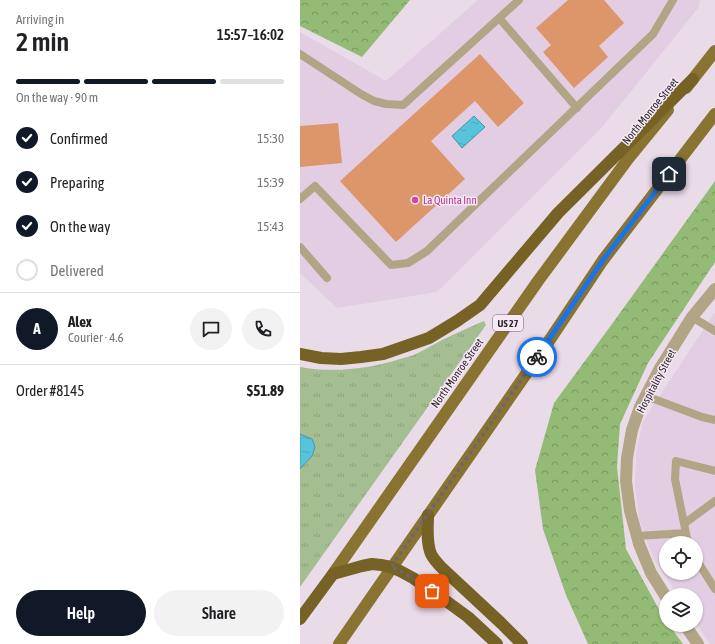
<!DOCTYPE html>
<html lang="en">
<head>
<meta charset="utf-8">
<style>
	:root { --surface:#fff; --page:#f2f2f2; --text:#202124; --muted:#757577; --line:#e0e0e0; --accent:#111827 }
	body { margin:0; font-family:"Asap Condensed",sans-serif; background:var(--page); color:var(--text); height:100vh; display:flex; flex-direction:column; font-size:15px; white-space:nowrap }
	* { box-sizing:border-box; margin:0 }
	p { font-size:13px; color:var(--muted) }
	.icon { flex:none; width:22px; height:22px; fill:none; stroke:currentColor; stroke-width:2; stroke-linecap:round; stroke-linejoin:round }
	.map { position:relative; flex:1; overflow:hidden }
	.side { display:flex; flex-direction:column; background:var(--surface); width:300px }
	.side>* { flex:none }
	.tools { position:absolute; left:359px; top:536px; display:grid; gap:8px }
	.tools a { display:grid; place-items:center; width:44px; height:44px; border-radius:50%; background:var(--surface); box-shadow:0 1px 3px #0004; font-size:20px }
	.pin { position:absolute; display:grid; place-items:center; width:34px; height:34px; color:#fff; margin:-17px; border-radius:8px; box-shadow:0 2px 6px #0006 }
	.courier { position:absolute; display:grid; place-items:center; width:40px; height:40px; margin:-20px; border:3px solid #1a73e8; border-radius:50%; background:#fff; color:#222; box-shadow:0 1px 5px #0007 }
	.head em { font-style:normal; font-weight:600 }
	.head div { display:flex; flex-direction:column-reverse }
	.head { display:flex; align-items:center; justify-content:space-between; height:68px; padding:0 16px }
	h1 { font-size:26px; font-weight:600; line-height:30px }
	.bar { display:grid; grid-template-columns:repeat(4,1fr); gap:6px 4px; align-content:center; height:48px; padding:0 16px }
	.bar i { height:5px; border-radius:3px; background:var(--line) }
	.bar .on { background:var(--accent) }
	.bar p { grid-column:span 4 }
	.line { display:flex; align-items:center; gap:10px; padding:0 16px; border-top:1px solid var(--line) }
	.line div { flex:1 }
	.round { display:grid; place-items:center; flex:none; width:42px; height:42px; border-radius:21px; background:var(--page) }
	ol { padding:0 16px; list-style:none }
	li { display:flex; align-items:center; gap:12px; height:44px }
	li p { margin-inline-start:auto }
	li .icon { padding:4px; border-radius:50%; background:var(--accent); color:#fff; stroke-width:4 }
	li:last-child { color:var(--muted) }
	li i { width:22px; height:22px; border:2px solid var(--line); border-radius:50% }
	.button { display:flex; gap:8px; margin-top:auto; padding:8px 16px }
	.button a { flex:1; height:46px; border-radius:24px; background:var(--accent); color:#fff; font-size:16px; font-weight:600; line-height:46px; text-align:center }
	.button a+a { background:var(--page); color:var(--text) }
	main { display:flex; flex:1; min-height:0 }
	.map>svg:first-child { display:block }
	.built { fill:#e2cde2; fill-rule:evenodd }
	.grass { fill:url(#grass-tufts) }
	.forest { fill:url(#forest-crowns) }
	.water { fill:url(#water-ripples); stroke:#4995a6 }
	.building { fill:#dd966a }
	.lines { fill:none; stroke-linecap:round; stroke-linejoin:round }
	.lane { stroke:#b1a585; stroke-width:8 }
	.street { stroke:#b1a585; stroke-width:12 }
	.primary { stroke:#897331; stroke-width:12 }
	.highway { stroke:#756224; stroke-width:12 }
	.done { stroke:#6e656e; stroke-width:4; stroke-dasharray:0 7.2 }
	.route { stroke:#1a73e8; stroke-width:5 }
	.hotel-dot { fill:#d1479c; stroke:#f7e8f6; stroke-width:1.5 }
	.labels { text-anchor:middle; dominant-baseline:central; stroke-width:3; stroke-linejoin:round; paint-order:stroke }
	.shield { fill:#f7e8f6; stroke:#686068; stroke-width:1 }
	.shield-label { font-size:10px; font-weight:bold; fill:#2b262b }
	.street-label { font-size:11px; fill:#2b262b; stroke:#f7e8f6 }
	.hotel-label { font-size:11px; fill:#b23c85; stroke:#f7e8f6; text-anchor:start }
</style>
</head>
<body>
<main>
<section class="side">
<div class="head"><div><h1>2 min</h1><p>Arriving in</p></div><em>15:57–16:02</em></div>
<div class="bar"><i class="on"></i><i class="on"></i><i class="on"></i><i></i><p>On the way · 90 m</p></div>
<ol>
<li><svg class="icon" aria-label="check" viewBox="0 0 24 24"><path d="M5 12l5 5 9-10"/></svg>Confirmed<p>15:30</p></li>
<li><svg class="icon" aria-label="check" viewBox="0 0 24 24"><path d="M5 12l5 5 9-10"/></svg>Preparing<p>15:39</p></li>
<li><svg class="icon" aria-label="check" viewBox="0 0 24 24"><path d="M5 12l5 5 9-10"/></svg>On the way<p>15:43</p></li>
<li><i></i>Delivered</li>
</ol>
<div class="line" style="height:72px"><b class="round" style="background:var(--accent);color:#fff">A</b><div><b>Alex</b><p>Courier · 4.6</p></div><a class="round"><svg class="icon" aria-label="chat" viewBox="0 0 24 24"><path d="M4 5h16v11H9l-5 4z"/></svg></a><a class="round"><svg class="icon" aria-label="phone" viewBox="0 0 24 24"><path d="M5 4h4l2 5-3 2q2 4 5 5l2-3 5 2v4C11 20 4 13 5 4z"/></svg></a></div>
<div class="line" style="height:52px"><div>Order #8145</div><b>$51.89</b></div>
<div class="button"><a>Help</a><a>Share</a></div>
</section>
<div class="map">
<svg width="415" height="644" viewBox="0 0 415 644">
	<defs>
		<pattern id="grass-tufts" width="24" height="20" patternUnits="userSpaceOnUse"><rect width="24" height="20" fill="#a4be92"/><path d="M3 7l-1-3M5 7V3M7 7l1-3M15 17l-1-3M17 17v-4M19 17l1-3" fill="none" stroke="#8da37e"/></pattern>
		<pattern id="forest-crowns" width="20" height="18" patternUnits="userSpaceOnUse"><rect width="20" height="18" fill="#94bb76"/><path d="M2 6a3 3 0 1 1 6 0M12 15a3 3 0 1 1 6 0" fill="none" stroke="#799861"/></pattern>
		<pattern id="water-ripples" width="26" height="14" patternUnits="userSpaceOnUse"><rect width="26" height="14" fill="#56c4db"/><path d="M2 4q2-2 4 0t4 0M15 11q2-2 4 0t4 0" fill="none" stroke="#4ba8bc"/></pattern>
	</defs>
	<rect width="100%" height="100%" fill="#eadbe9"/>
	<path class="built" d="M178 0H400L399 7 303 126 137 292 37 308 0 273V32L86 81Z
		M415 312V644H410L396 623V595H378L353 558 339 519 335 487 336 452 343 421ZM366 543H396V573H366Z"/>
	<path class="grass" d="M184 321 186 325 0 587V469L12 456V439L0 434V367C33 373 68 369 100 359 106 357 112 356 118 353 126 349 134 344 142 340 156 333 170 327 184 321Z"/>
	<path class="forest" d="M0 0H110L62 57 0 26Z
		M415 181V262L348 363 320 424 317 467 326 549 362 615 366 621V625H369L383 644H288L266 595 243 529 235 470 254 403 312 324Z"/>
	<path class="water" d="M174 116 185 127 162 148 152 136Z
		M0 434 12 439 15 447 12 456 0 469Z"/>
	<path class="building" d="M268 0H304L324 23 299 46 308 57 274 88 243 52 251 45 236 28Z
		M180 54 224 103 198 127 175 101 131 141 165 179 96 242 40 181Z
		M38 123 42 163 0 167V126Z"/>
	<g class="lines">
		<path class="lane" d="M199 18 277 108
			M0 54 61 94 74 101 86 104 103 105 219 0
			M0 199 15 186 91 265 108 263 127 251 353 34 373 0
			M0 247 27 278
			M392 317 415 331
			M346 396 402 417 415 420
			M385 523 415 501
			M337 536 386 533
			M388 543 375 479 376 461 415 471
			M396 559 415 589"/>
		<path class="street" d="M366 597 351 573 339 544 337 536 330 511 326 481 327 458 332 430 340 407 359 370 392 317 415 289
			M385 625 398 644"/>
		<path class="primary" d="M386 88 415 51
			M33 574 238 281 328 159 368 110
			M39 644 251 338 303 260 415 114"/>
		<path class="highway" d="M0 354 21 358 41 359 61 357 83 354 129 338 157 321 180 305 258 213 393 79
			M128 515C128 527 126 542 131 554 134 560 138 564 143 569L201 623 222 644
			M0 619 33 574 62 566 72 564 81 565 91 567 100 571 113 578 142 598 168 617 197 644"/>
	</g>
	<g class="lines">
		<path class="done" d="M132 591 104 573 91 567 237 357"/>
		<path class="route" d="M237 357 303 260 369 174"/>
	</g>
	<circle class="hotel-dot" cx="115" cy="200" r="4"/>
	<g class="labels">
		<rect class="shield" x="193" y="315" width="30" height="16" rx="3"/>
		<g class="shield-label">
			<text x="208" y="323">US 27</text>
		</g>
		<g class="street-label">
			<text transform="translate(350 111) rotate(-51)">North Monroe Street</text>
			<text transform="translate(157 373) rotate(-55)">North Monroe Street</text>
			<text transform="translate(356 381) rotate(-62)">Hospitality Street</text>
		</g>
		<g class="hotel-label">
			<text x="123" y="200">La Quinta Inn</text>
		</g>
	</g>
</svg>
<div class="tools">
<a><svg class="icon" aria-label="locate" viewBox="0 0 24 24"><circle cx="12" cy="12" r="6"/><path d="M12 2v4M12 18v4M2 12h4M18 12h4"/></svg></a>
<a><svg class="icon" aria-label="layers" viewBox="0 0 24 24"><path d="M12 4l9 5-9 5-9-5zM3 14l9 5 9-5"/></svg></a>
</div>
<div class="pin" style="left:132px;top:591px;background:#ea580c"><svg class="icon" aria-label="bag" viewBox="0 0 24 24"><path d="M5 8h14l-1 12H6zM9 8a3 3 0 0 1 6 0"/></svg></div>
<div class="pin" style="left:369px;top:174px;background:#1f2937"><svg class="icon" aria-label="home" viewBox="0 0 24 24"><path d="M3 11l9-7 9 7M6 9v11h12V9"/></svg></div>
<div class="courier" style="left:237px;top:357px"><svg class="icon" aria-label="bike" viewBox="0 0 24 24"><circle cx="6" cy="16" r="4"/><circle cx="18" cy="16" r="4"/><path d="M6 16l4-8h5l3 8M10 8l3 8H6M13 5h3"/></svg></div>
</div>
</main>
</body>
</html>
